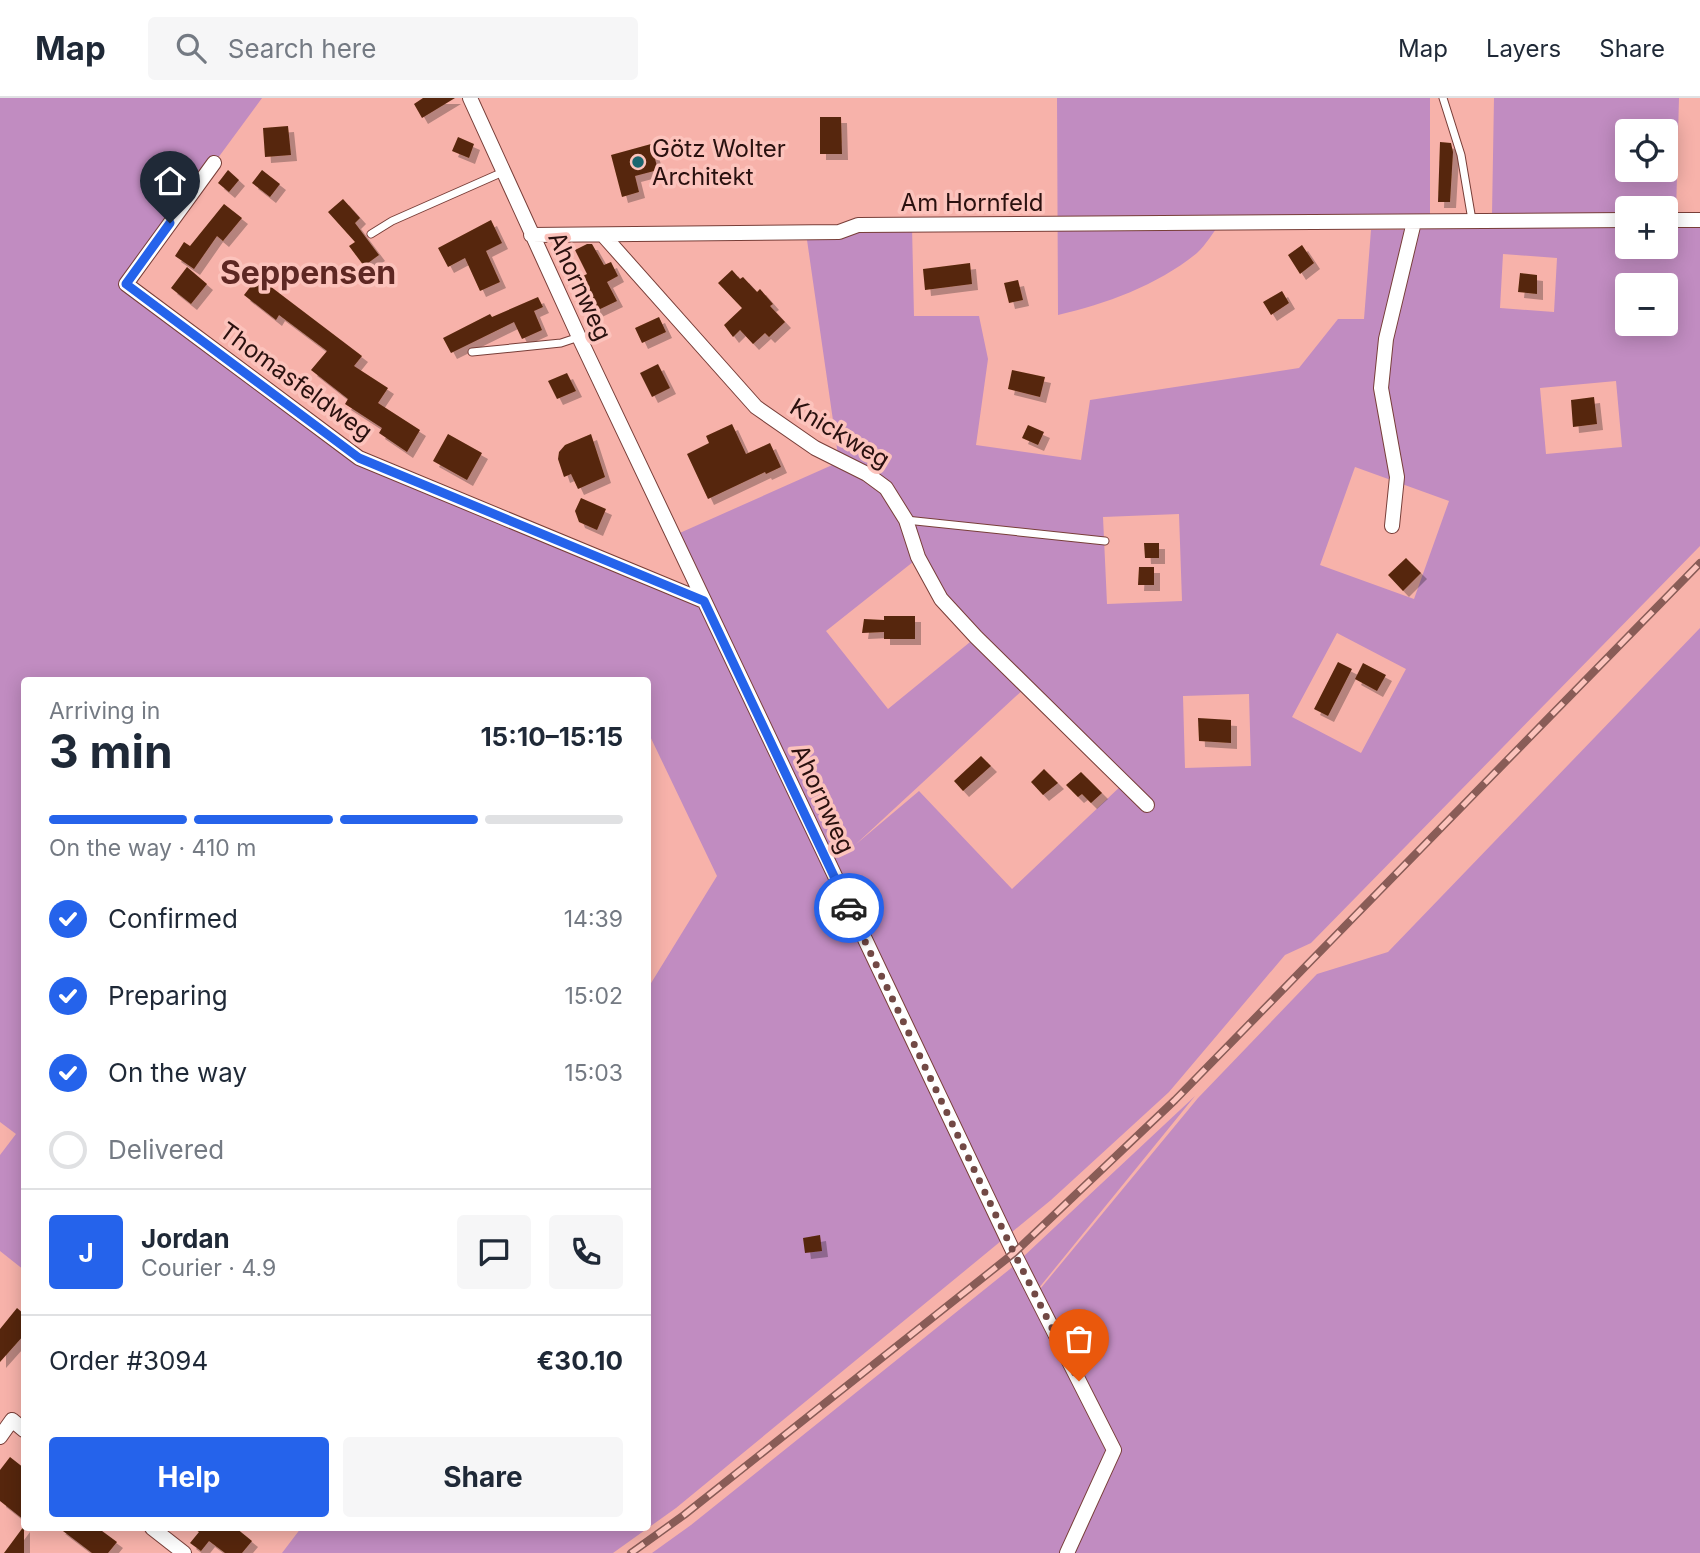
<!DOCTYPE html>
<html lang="en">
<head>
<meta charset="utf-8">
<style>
	:root { --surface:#fff; --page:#f6f6f7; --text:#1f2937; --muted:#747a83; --line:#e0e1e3; --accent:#2563eb }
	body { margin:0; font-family:Inter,sans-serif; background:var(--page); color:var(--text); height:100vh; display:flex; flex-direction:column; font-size:26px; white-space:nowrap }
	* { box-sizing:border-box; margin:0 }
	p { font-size:23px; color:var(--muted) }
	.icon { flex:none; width:38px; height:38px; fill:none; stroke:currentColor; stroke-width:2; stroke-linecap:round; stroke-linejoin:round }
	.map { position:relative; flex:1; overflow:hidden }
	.panel { position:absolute; left:21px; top:579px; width:630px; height:854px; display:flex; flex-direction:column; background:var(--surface); border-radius:7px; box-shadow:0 4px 18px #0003 }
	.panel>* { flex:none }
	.tools { position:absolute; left:1615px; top:21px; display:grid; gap:14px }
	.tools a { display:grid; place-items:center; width:63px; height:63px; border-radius:7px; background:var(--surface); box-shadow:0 4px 18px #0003; font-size:35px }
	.pin { position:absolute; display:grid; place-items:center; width:60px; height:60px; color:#fff; margin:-72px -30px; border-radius:50% 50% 50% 0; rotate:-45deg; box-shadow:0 0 7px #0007 }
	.pin .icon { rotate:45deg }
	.courier { position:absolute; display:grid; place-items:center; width:70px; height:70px; margin:-35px; border:5px solid #2563eb; border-radius:50%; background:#fff; color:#222; box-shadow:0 2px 9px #0007 }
	.summary em { font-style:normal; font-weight:700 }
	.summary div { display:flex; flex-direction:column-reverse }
	.summary { display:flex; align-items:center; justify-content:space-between; height:119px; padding:0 28px }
	h1 { font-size:46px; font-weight:700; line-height:52px }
	.bar { display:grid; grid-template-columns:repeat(4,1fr); gap:10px 7px; align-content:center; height:84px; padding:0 28px }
	.bar i { height:9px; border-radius:5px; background:var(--line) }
	.bar .selected { background:var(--accent) }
	.bar p { grid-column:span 4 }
	.line { display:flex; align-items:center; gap:18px; padding:0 28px; border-top:2px solid var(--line) }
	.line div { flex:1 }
	.round { display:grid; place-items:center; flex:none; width:74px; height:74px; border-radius:7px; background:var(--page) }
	ol { padding:0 28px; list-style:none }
	li { display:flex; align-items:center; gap:21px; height:77px }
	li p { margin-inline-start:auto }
	li .icon { padding:7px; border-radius:50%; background:var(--accent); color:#fff; stroke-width:4 }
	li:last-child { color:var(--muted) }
	li i { width:38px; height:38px; border:4px solid var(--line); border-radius:50% }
	.cta { display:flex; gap:14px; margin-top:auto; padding:14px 28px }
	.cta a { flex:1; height:80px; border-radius:7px; background:var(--accent); color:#fff; font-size:28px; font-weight:700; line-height:80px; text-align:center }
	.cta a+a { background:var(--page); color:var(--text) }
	header { display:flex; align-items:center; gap:42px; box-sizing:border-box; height:98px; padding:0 35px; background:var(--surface); border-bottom:2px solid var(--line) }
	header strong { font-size:33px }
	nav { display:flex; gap:38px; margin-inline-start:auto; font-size:24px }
	.search { width:490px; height:63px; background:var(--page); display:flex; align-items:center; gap:18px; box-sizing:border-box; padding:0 24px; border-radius:7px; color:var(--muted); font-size:26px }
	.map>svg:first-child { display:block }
	.green { fill:#c18cc1; fill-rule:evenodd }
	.building { fill:#57260a; filter:url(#shadow) }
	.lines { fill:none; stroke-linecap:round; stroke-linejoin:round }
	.lane-casing { stroke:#783e38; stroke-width:9 }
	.street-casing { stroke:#783e38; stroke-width:16 }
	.lane { stroke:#fff; stroke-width:7 }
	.street { stroke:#fff; stroke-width:14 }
	.rail-casing { stroke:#895c57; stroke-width:8 }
	.rail { stroke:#fcc3bc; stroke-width:5; stroke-dasharray:16; stroke-linecap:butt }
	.done { stroke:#724945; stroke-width:7; stroke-dasharray:0 12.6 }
	.route { stroke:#2563eb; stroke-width:9 }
	.poi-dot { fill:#1b6770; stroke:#fcc3bc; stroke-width:2.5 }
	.labels { text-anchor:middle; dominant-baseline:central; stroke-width:7; stroke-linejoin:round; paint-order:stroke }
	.poi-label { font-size:24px; fill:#2a110f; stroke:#fcc3bc; text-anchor:start }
	.street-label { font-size:24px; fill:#2a110f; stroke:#fcc3bc }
	.district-label { font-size:32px; font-weight:bold; fill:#5e2723; stroke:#fcc3bc }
</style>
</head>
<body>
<header>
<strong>Map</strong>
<div class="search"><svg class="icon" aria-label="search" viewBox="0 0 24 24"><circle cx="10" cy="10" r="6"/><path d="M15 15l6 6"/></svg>Search here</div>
<nav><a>Map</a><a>Layers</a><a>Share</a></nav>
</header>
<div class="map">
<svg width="1700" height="1455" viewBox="0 0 1700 1455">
	<defs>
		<filter id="shadow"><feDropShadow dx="6" dy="6" stdDeviation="0" flood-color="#0004"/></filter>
	</defs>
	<rect width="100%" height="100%" fill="#f7b2aa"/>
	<path class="green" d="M0 0H262L126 185 359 360 703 503 673 438 839 364 806 135 912 128 914 218H979L988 261 976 347 1081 362 1090 302 1299 270 1338 221H1364L1371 132 1627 128 1628 149H1666V127H1700V448L1311 845 1285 857 1169 994 1051 1102 676 1410 613 1455H282L301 1430H648V890L717 778 648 634V583H24V1172L0 1153V1057L16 1036 0 1024ZM1503 156 1557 160 1554 214 1500 210ZM1628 187H1666V226H1628ZM1616 283 1622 349 1546 356 1540 290ZM1355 369 1449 403 1414 501 1320 467ZM1179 416 1182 503 1107 506 1103 419ZM918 460 975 540 888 611 826 533ZM1337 535 1406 571 1361 655 1292 619ZM1027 588 1124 685 1012 791 919 693 855 747ZM1249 596 1251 668 1185 670 1183 598Z
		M1057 0H1430V117L1221 125C1213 134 1206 147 1197 155 1158 187 1106 206 1058 217Z
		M1494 0H1679L1676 116H1666V110H1628L1627 116H1492ZM1628 33H1666V72H1628Z
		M1700 530V1455H1071L1117 1352 1036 1196 1198 1000 1317 876 1388 854Z
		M1195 998 1034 1196 1114 1352 1068 1455H652L691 1427 1010 1171Z"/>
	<path class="building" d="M423 0H455L422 20 414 6Z
		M820 19H841L842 56H820Z
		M288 28 291 57 265 59 263 30Z
		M458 39 474 46 469 60 452 53Z
		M1440 44 1451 45 1453 54 1450 104H1438Z
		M651 46 658 72 635 78 639 94 622 99 611 57Z
		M228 72 239 82 229 94 218 85Z
		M262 72 280 86 270 99 252 85Z
		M343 101 360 120 355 125 379 157 364 168 349 148 355 144 328 114Z
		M224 106 242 120 223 143 217 138 194 171 175 158 184 144 190 148Z
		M491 122 502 145 486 153 500 184 480 193 465 160 448 169 438 150Z
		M587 146H592L604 167 611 164 618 178 607 184 617 203 596 213 579 180 587 176 575 152Z
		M1302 147 1314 165 1300 176 1288 157Z
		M970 165 972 186 925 192 923 171Z
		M187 169 207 186 191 206 171 190Z
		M732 172 740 181 743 179 757 194 760 191 773 206 770 208 785 224 769 239 765 235 753 246 740 232 733 239 724 227 742 210 718 185Z
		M1520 175 1537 177V196L1518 194Z
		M258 179 362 258 354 268 388 290 378 305 420 332 407 354 379 335 382 330 345 306 348 301 311 272 327 253 279 217 276 222 244 197Z
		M1018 182 1023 202 1009 205 1004 185Z
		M1282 193 1289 205 1271 217 1263 204Z
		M538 199 543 209 534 213 542 232 522 241 514 224 451 255 443 240 490 216 492 219Z
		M659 219 666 234 642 245 635 230Z
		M658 266 670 290 652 299 640 275Z
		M1012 272 1045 279 1040 299 1008 291Z
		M567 275 576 293 557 301 548 283Z
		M1594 299 1597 326 1573 329 1571 302Z
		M732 326 746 356 770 345 781 369 766 376 765 374 708 401 687 356 709 345 706 338Z
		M1028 327 1044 334 1038 347 1022 340Z
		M448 336 482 355 467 382 433 363Z
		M591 336 605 379 578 391 571 376 564 379 558 361 559 354 565 347Z
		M581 400 606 411 597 432 579 424 575 413Z
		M1144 445H1159V460H1145Z
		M1406 460 1421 475 1403 493 1388 477Z
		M1139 469H1154V487H1138Z
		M884 518H915V541H884V534L862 535 864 521 884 522Z
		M1338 564 1352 571 1328 618 1314 611Z
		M1363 565 1386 577 1377 593 1355 581Z
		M1198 620 1231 622V645L1199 643Z
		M981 658 991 668 963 693 954 683Z
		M1044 671 1058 685 1043 697 1031 684Z
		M1081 674 1102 695 1091 705 1082 696 1078 699 1066 687Z
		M820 1137 822 1153 805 1155 803 1140Z
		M17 1210 24 1216V1237L0 1264V1231Z
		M10 1359 24 1370V1422L0 1403V1372Z
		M24 1428V1455H4Z
		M59 1430H98L117 1444 108 1455H92Z
		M193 1430H236L252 1443 242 1455H225L209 1443 201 1453 190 1445 199 1434Z"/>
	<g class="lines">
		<defs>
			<path id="lane" d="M1443 0 1461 57 1472 122
				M371 136 392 123 503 74
				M472 254 561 245 579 239
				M906 422 1105 443"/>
			<path id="street" d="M470 0 579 239 1014 1155 1114 1352 1067 1455
				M214 65 126 186 359 360 704 503
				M1666 122H1700
				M531 137 839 134 858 127 1628 122
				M603 137 756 309 815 350 867 376 886 390 906 422 918 459 941 501 976 539 1147 707
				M1392 428 1397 379 1381 290 1386 241 1414 124
				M0 1339 12 1322 24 1332
				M152 1430 184 1455"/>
		</defs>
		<use href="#lane" class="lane-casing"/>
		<use href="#street" class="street-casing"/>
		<use href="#lane" class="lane"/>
		<use href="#street" class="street"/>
		<defs>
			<path id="rail" d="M631 1455 684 1417 1014 1155 1175 1002 1700 465"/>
		</defs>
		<use href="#rail" class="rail-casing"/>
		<use href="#rail" class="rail"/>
	</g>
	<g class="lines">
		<path class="done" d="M849 810 1014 1155 1079 1283"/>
		<path class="route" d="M170 125 126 186 359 360 704 503 849 810"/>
	</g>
	<circle class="poi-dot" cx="638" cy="64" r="7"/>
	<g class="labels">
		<g class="poi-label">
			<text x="652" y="50">Götz Wolter<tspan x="652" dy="28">Architekt</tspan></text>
		</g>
		<g class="street-label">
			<text x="972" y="104">Am Hornfeld</text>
			<text transform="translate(580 188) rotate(65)">Ahornweg</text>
			<text transform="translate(296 283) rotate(36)">Thomasfeldweg</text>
			<text transform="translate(840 335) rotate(31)">Knickweg</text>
			<text transform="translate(823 701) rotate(65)">Ahornweg</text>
		</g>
		<g class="district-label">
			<text x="308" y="174">Seppensen</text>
		</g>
	</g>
</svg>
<div class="tools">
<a><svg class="icon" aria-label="locate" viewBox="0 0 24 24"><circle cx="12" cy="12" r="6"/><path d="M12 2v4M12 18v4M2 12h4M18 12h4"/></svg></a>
<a>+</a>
<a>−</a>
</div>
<div class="pin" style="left:1079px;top:1283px;background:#ea580c"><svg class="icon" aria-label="bag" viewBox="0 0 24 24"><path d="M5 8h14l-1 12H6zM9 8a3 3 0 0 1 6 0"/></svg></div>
<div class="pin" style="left:170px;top:125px;background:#1f2937"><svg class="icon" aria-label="home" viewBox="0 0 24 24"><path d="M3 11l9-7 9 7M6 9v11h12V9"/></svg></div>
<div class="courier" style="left:849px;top:810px"><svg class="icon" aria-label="car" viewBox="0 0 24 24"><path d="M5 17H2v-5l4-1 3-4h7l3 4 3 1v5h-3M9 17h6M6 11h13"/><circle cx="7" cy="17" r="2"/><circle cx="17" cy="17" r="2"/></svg></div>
<section class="panel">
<div class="summary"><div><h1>3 min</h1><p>Arriving in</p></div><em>15:10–15:15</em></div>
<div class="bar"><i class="selected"></i><i class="selected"></i><i class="selected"></i><i></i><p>On the way · 410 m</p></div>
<ol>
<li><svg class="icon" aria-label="check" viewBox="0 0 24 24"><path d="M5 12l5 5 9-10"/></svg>Confirmed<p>14:39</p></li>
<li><svg class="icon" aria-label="check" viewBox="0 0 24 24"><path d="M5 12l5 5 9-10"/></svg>Preparing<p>15:02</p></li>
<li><svg class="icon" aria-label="check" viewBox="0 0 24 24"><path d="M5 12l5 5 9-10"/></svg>On the way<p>15:03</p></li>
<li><i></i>Delivered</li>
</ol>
<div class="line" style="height:126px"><b class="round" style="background:var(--accent);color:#fff">J</b><div><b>Jordan</b><p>Courier · 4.9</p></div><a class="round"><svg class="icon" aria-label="chat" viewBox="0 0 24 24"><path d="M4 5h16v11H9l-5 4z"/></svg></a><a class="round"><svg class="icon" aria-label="phone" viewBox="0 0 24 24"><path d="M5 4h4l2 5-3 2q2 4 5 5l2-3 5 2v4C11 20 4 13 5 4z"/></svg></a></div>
<div class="line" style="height:91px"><div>Order #3094</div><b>€30.10</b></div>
<div class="cta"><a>Help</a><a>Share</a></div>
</section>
</div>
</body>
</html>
